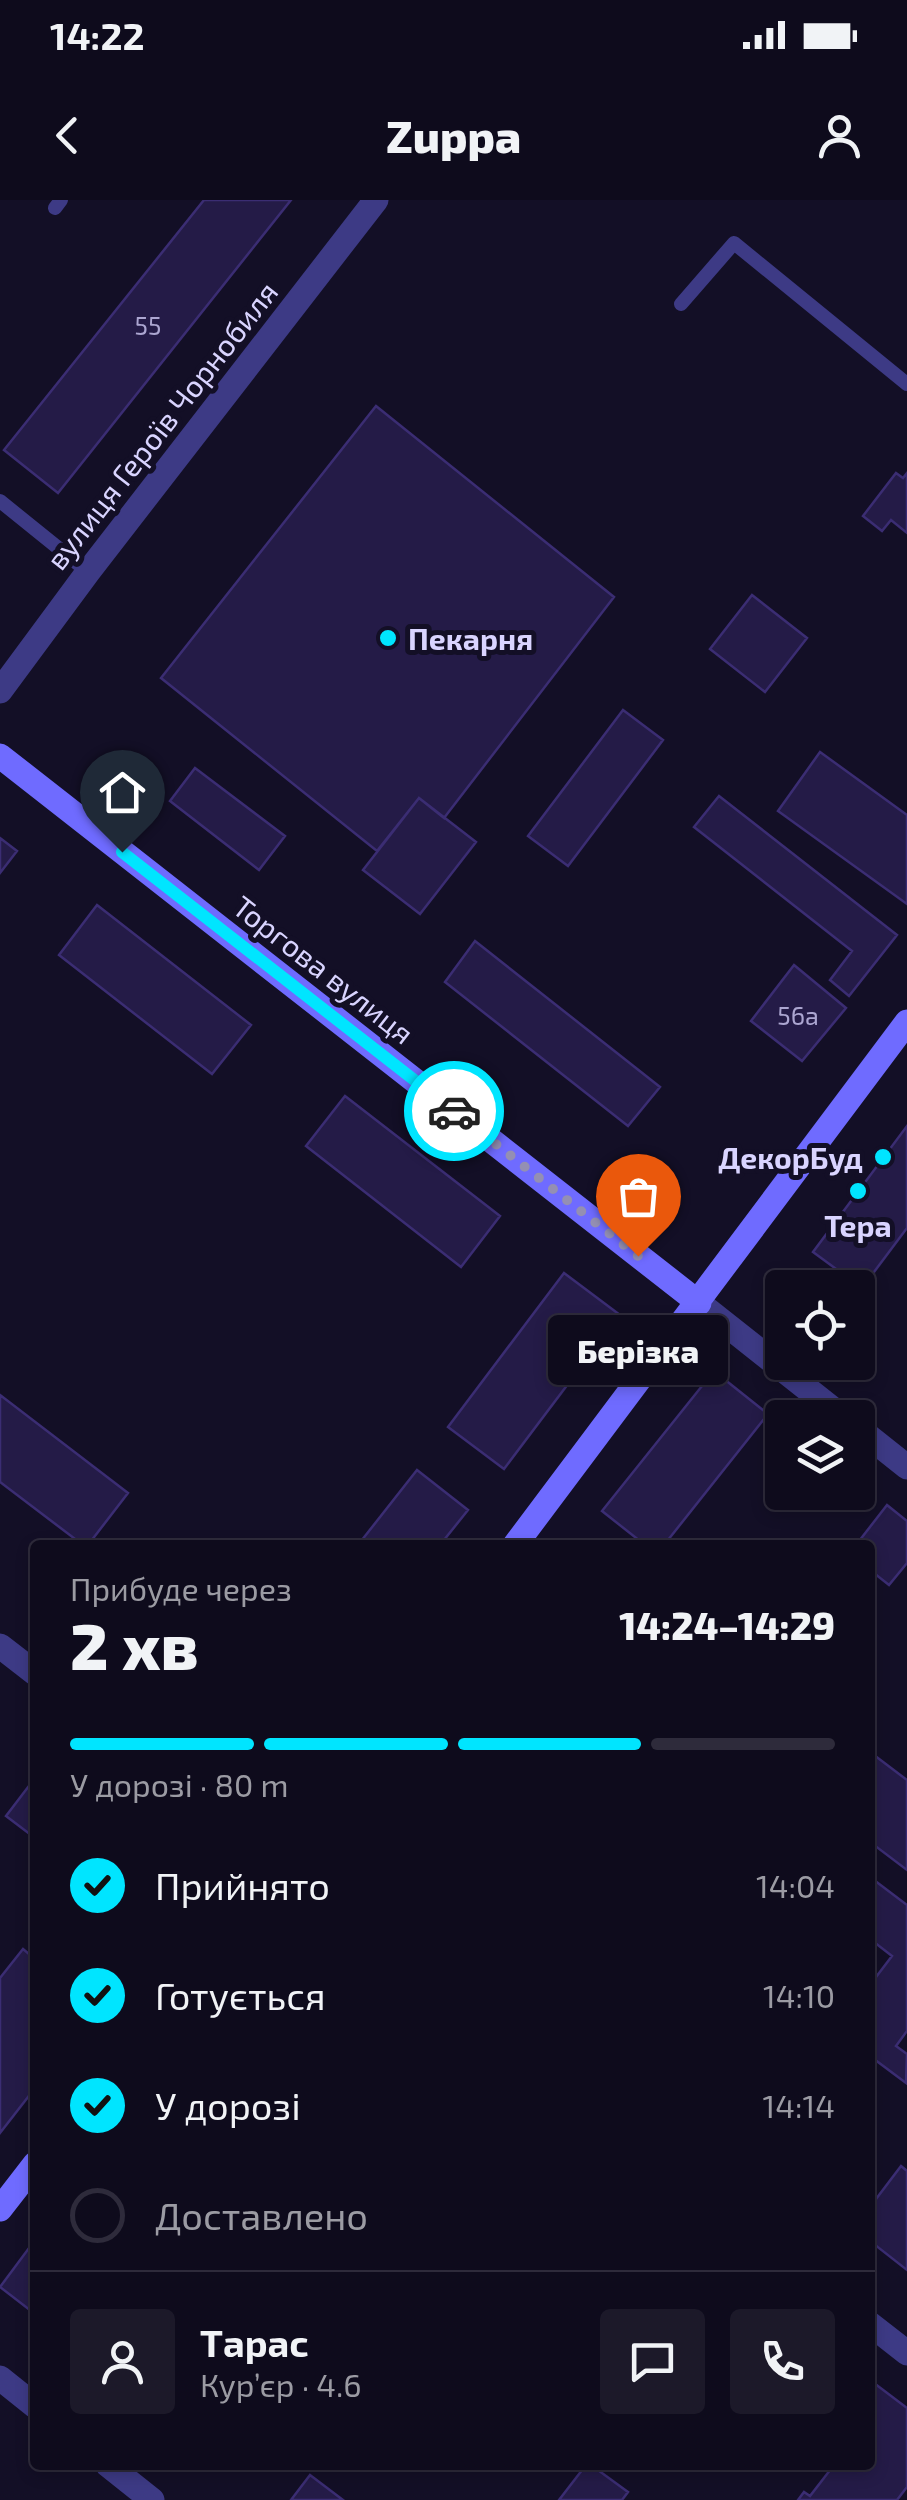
<!DOCTYPE html>
<html lang="uk">
<head>
<meta charset="utf-8">
<style>
	:root { --surface:#0e0b1c; --page:#1c1929; --text:#f1f3f6; --muted:#9b9ba3; --line:#2e2b3b; --accent:#00e5ff }
	body { margin:0; font-family:"Exo 2",sans-serif; background:var(--page); color:var(--text); height:100vh; display:flex; flex-direction:column; font-size:38px; white-space:nowrap }
	* { box-sizing:border-box; margin:0 }
	p { font-size:32px; color:var(--muted) }
	.icon { flex:none; width:55px; height:55px; fill:none; stroke:currentColor; stroke-width:2; stroke-linecap:round; stroke-linejoin:round }
	.map { position:relative; flex:1; overflow:hidden }
	.side { position:absolute; left:30px; top:1340px; width:845px; height:930px; display:flex; flex-direction:column; background:var(--surface); border-radius:10px; box-shadow:0 5px 15px #0003,0 0 0 2px var(--line) }
	.side>* { flex:none }
	.buttons { position:absolute; left:765px; top:1070px; display:grid; gap:20px }
	.buttons a { display:grid; place-items:center; width:110px; height:110px; border-radius:10px; background:var(--surface); box-shadow:0 5px 15px #0003,0 0 0 2px var(--line); font-size:50px }
	.pin { position:absolute; display:grid; place-items:center; width:85px; height:85px; color:#fff; margin:-102px -42px; border-radius:50% 50% 50% 0; rotate:-45deg; box-shadow:0 0 10px #0007 }
	.pin .icon { rotate:45deg }
	.courier { position:absolute; display:grid; place-items:center; width:100px; height:100px; margin:-50px; border:8px solid #00e5ff; border-radius:50%; background:#fff; color:#222; box-shadow:0 2px 12px #0007 }
	.bubble { position:absolute; height:70px; border-radius:10px; background:var(--surface); box-shadow:0 5px 15px #0003,0 0 0 2px var(--line); font-size:32px; font-weight:800; line-height:70px; text-align:center }
	.headline em { font-style:normal; font-weight:800 }
	.headline div { display:flex; flex-direction:column-reverse }
	.headline { display:flex; align-items:center; justify-content:space-between; height:170px; padding:0 40px }
	h1 { font-size:65px; font-weight:800; line-height:75px }
	.bar { display:grid; grid-template-columns:repeat(4,1fr); gap:15px 10px; align-content:center; height:120px; padding:0 40px }
	.bar i { height:12px; border-radius:8px; background:var(--line) }
	.bar .current { background:var(--accent) }
	.bar p { grid-column:span 4 }
	.line { display:flex; align-items:center; gap:25px; padding:0 40px; border-top:2px solid var(--line) }
	.line div { flex:1 }
	.round { display:grid; place-items:center; flex:none; width:105px; height:105px; border-radius:10px; background:var(--page) }
	ol { padding:0 40px; list-style:none }
	li { display:flex; align-items:center; gap:30px; height:110px }
	li p { margin-inline-start:auto }
	li .icon { padding:10px; border-radius:50%; background:var(--accent); color:#111; stroke-width:4 }
	li:last-child { color:var(--muted) }
	li i { width:55px; height:55px; border:5px solid var(--line); border-radius:50% }
	.status { display:flex; justify-content:space-between; align-items:center; height:70px; padding:0 50px; background:var(--surface); direction:ltr }
	.status svg { height:28px; fill:currentColor }
	header { display:flex; justify-content:space-between; align-items:center; height:130px; padding:0 40px; background:var(--surface); font-size:45px; font-weight:800 }
	.map>svg:first-child { display:block }
	.building { fill:#241b47; stroke:#3b2d73; stroke-width:2.5 }
	.lines { fill:none; stroke-linecap:round; stroke-linejoin:round }
	.lane { stroke:#3d3a85; stroke-width:14 }
	.street { stroke:#3d3a85; stroke-width:25 }
	.secondary { stroke:#6f6bff; stroke-width:25 }
	.done { stroke:#948fb3; stroke-width:10; stroke-dasharray:0 18 }
	.route { stroke:#00e5ff; stroke-width:12 }
	.poi-dot { fill:#00e5ff; stroke:#130f26; stroke-width:4 }
	.labels { text-anchor:middle; dominant-baseline:central; stroke-width:10; stroke-linejoin:round; paint-order:stroke }
	.number-label { font-size:25px; fill:#aca6d1 }
	.street-label { font-size:30px; fill:#d9d4ff; stroke:#130f26 }
	.poi-label { font-size:30px; font-weight:bold; fill:#d9d4ff; stroke:#130f26; text-anchor:start }
</style>
</head>
<body>
<div class="status"><b>14:22</b><svg viewBox="0 0 49 12"><path d="M0 12V9h3v3zM5 12V6h3v6zM10 12V3h3v9zM15 12V0h3v12zM26 1h20v11H26zM47 4h2v5h-2z"/></svg></div>
<header><svg class="icon" aria-label="back" viewBox="0 0 24 24"><path d="M15 5l-7 7 7 7"/></svg>Zuppa<svg class="icon" aria-label="person" viewBox="0 0 24 24"><circle cx="12" cy="8" r="4"/><path d="M4 21q1-7 8-7t8 7"/></svg></header>
<div class="map">
<svg width="907" height="2300" viewBox="0 0 907 2300">
	<rect width="100%" height="100%" fill="#130f26"/>
	<path class="building" d="M204 0H291L58 293 4 250Z
		M376 206 614 397 444 618 419 598 377 651 161 478Z
		M896 273 903 278 907 273V333L891 320 882 331 863 316Z
		M752 395 807 438 765 492 710 449Z
		M623 510 663 540 568 666 528 636Z
		M820 552 907 615V704L778 611Z
		M195 568 285 636 259 670 170 601Z
		M719 596 897 735 849 796 830 780 852 751 694 627Z
		M419 598 476 642 420 714 363 670Z
		M0 638 17 651 0 673Z
		M97 705 251 825 212 874 59 755Z
		M475 741 660 887 628 926 445 782Z
		M794 765 846 808 802 861 751 821Z
		M345 896 500 1016 461 1067 306 946Z
		M907 926V1028L862 1088 813 1052Z
		M564 1073 620 1115 504 1269 448 1227Z
		M714 1171 768 1214 664 1345H645L602 1311Z
		M0 1195 128 1293 88 1345H83L0 1282Z
		M417 1270 468 1310 440 1345H358Z
		M887 1305 907 1321V1363L889 1385 870 1370V1345H856Z
		M870 1552 907 1580V1670L870 1642Z
		M35 1578V1638L6 1616Z
		M870 1677 907 1705V1831L896 1846 907 1854 906 1883 870 1856V1785L892 1756 870 1739Z
		M23 1749 35 1759V1888L0 1933V1778Z
		M901 1966 907 1971V2070L870 2041V2007Z
		M35 2040V2114L0 2087Z
		M870 2180 907 2208V2287L897 2300H798L804 2292 810 2296 834 2265H870Z
		M586 2265H591L628 2292 622 2300H559Z
		M310 2275 343 2300H291Z"/>
	<g class="lines">
		<path class="lane" d="M55 8 61 0
			M681 104 734 43 907 184
			M0 301 88 372"/>
		<path class="street" d="M0 491 88 372 376 0
			M699 1103 844 1218
			M858 1228 907 1267
			M0 1446 35 1473
			M870 2124 907 2153
			M0 2178 35 2206
			M108 2265 152 2300"/>
		<path class="secondary" d="M0 556 699 1103
			M515 1345 907 822
			M0 2009 35 1964"/>
	</g>
	<g class="lines">
		<path class="done" d="M454 911 638 1056"/>
		<path class="route" d="M122 652 454 911"/>
	</g>
	<g class="poi-dot">
		<circle cx="388" cy="438" r="10"/>
		<circle cx="883" cy="957" r="10"/>
		<circle cx="858" cy="991" r="10"/>
	</g>
	<g class="labels">
		<g class="number-label">
			<text x="148" y="125">55</text>
			<text x="798" y="815">56а</text>
		</g>
		<g class="street-label">
			<text transform="translate(161 225) rotate(-52)">вулиця Героїв Чорнобиля</text>
			<text transform="translate(324 769) rotate(38)">Торгова вулиця</text>
		</g>
		<g class="poi-label">
			<text x="408" y="438">Пекарня</text>
			<text x="863" y="957" text-anchor="end">ДекорБуд</text>
			<text x="858" y="1025" text-anchor="middle">Тера</text>
		</g>
	</g>
</svg>
<div class="buttons">
<a><svg class="icon" aria-label="locate" viewBox="0 0 24 24"><circle cx="12" cy="12" r="6"/><path d="M12 2v4M12 18v4M2 12h4M18 12h4"/></svg></a>
<a><svg class="icon" aria-label="layers" viewBox="0 0 24 24"><path d="M12 4l9 5-9 5-9-5zM3 14l9 5 9-5"/></svg></a>
</div>
<div class="pin" style="left:638px;top:1056px;background:#ea580c"><svg class="icon" aria-label="bag" viewBox="0 0 24 24"><path d="M5 8h14l-1 12H6zM9 8a3 3 0 0 1 6 0"/></svg></div>
<div class="pin" style="left:122px;top:652px;background:#1f2937"><svg class="icon" aria-label="home" viewBox="0 0 24 24"><path d="M3 11l9-7 9 7M6 9v11h12V9"/></svg></div>
<div class="courier" style="left:454px;top:911px"><svg class="icon" aria-label="car" viewBox="0 0 24 24"><path d="M5 17H2v-5l4-1 3-4h7l3 4 3 1v5h-3M9 17h6M6 11h13"/><circle cx="7" cy="17" r="2"/><circle cx="17" cy="17" r="2"/></svg></div>
<div class="bubble" style="left:548px;top:1115px;width:180px">Берізка</div>
<section class="side">
<div class="headline"><div><h1>2 хв</h1><p>Прибуде через</p></div><em>14:24–14:29</em></div>
<div class="bar"><i class="current"></i><i class="current"></i><i class="current"></i><i></i><p>У дорозі · 80 m</p></div>
<ol>
<li><svg class="icon" aria-label="check" viewBox="0 0 24 24"><path d="M5 12l5 5 9-10"/></svg>Прийнято<p>14:04</p></li>
<li><svg class="icon" aria-label="check" viewBox="0 0 24 24"><path d="M5 12l5 5 9-10"/></svg>Готується<p>14:10</p></li>
<li><svg class="icon" aria-label="check" viewBox="0 0 24 24"><path d="M5 12l5 5 9-10"/></svg>У дорозі<p>14:14</p></li>
<li><i></i>Доставлено</li>
</ol>
<div class="line" style="height:180px"><a class="round"><svg class="icon" aria-label="person" viewBox="0 0 24 24"><circle cx="12" cy="8" r="4"/><path d="M4 21q1-7 8-7t8 7"/></svg></a><div><b>Тарас</b><p>Кур’єр · 4.6</p></div><a class="round"><svg class="icon" aria-label="chat" viewBox="0 0 24 24"><path d="M4 5h16v11H9l-5 4z"/></svg></a><a class="round"><svg class="icon" aria-label="phone" viewBox="0 0 24 24"><path d="M5 4h4l2 5-3 2q2 4 5 5l2-3 5 2v4C11 20 4 13 5 4z"/></svg></a></div>
</section>
</div>
</body>
</html>
